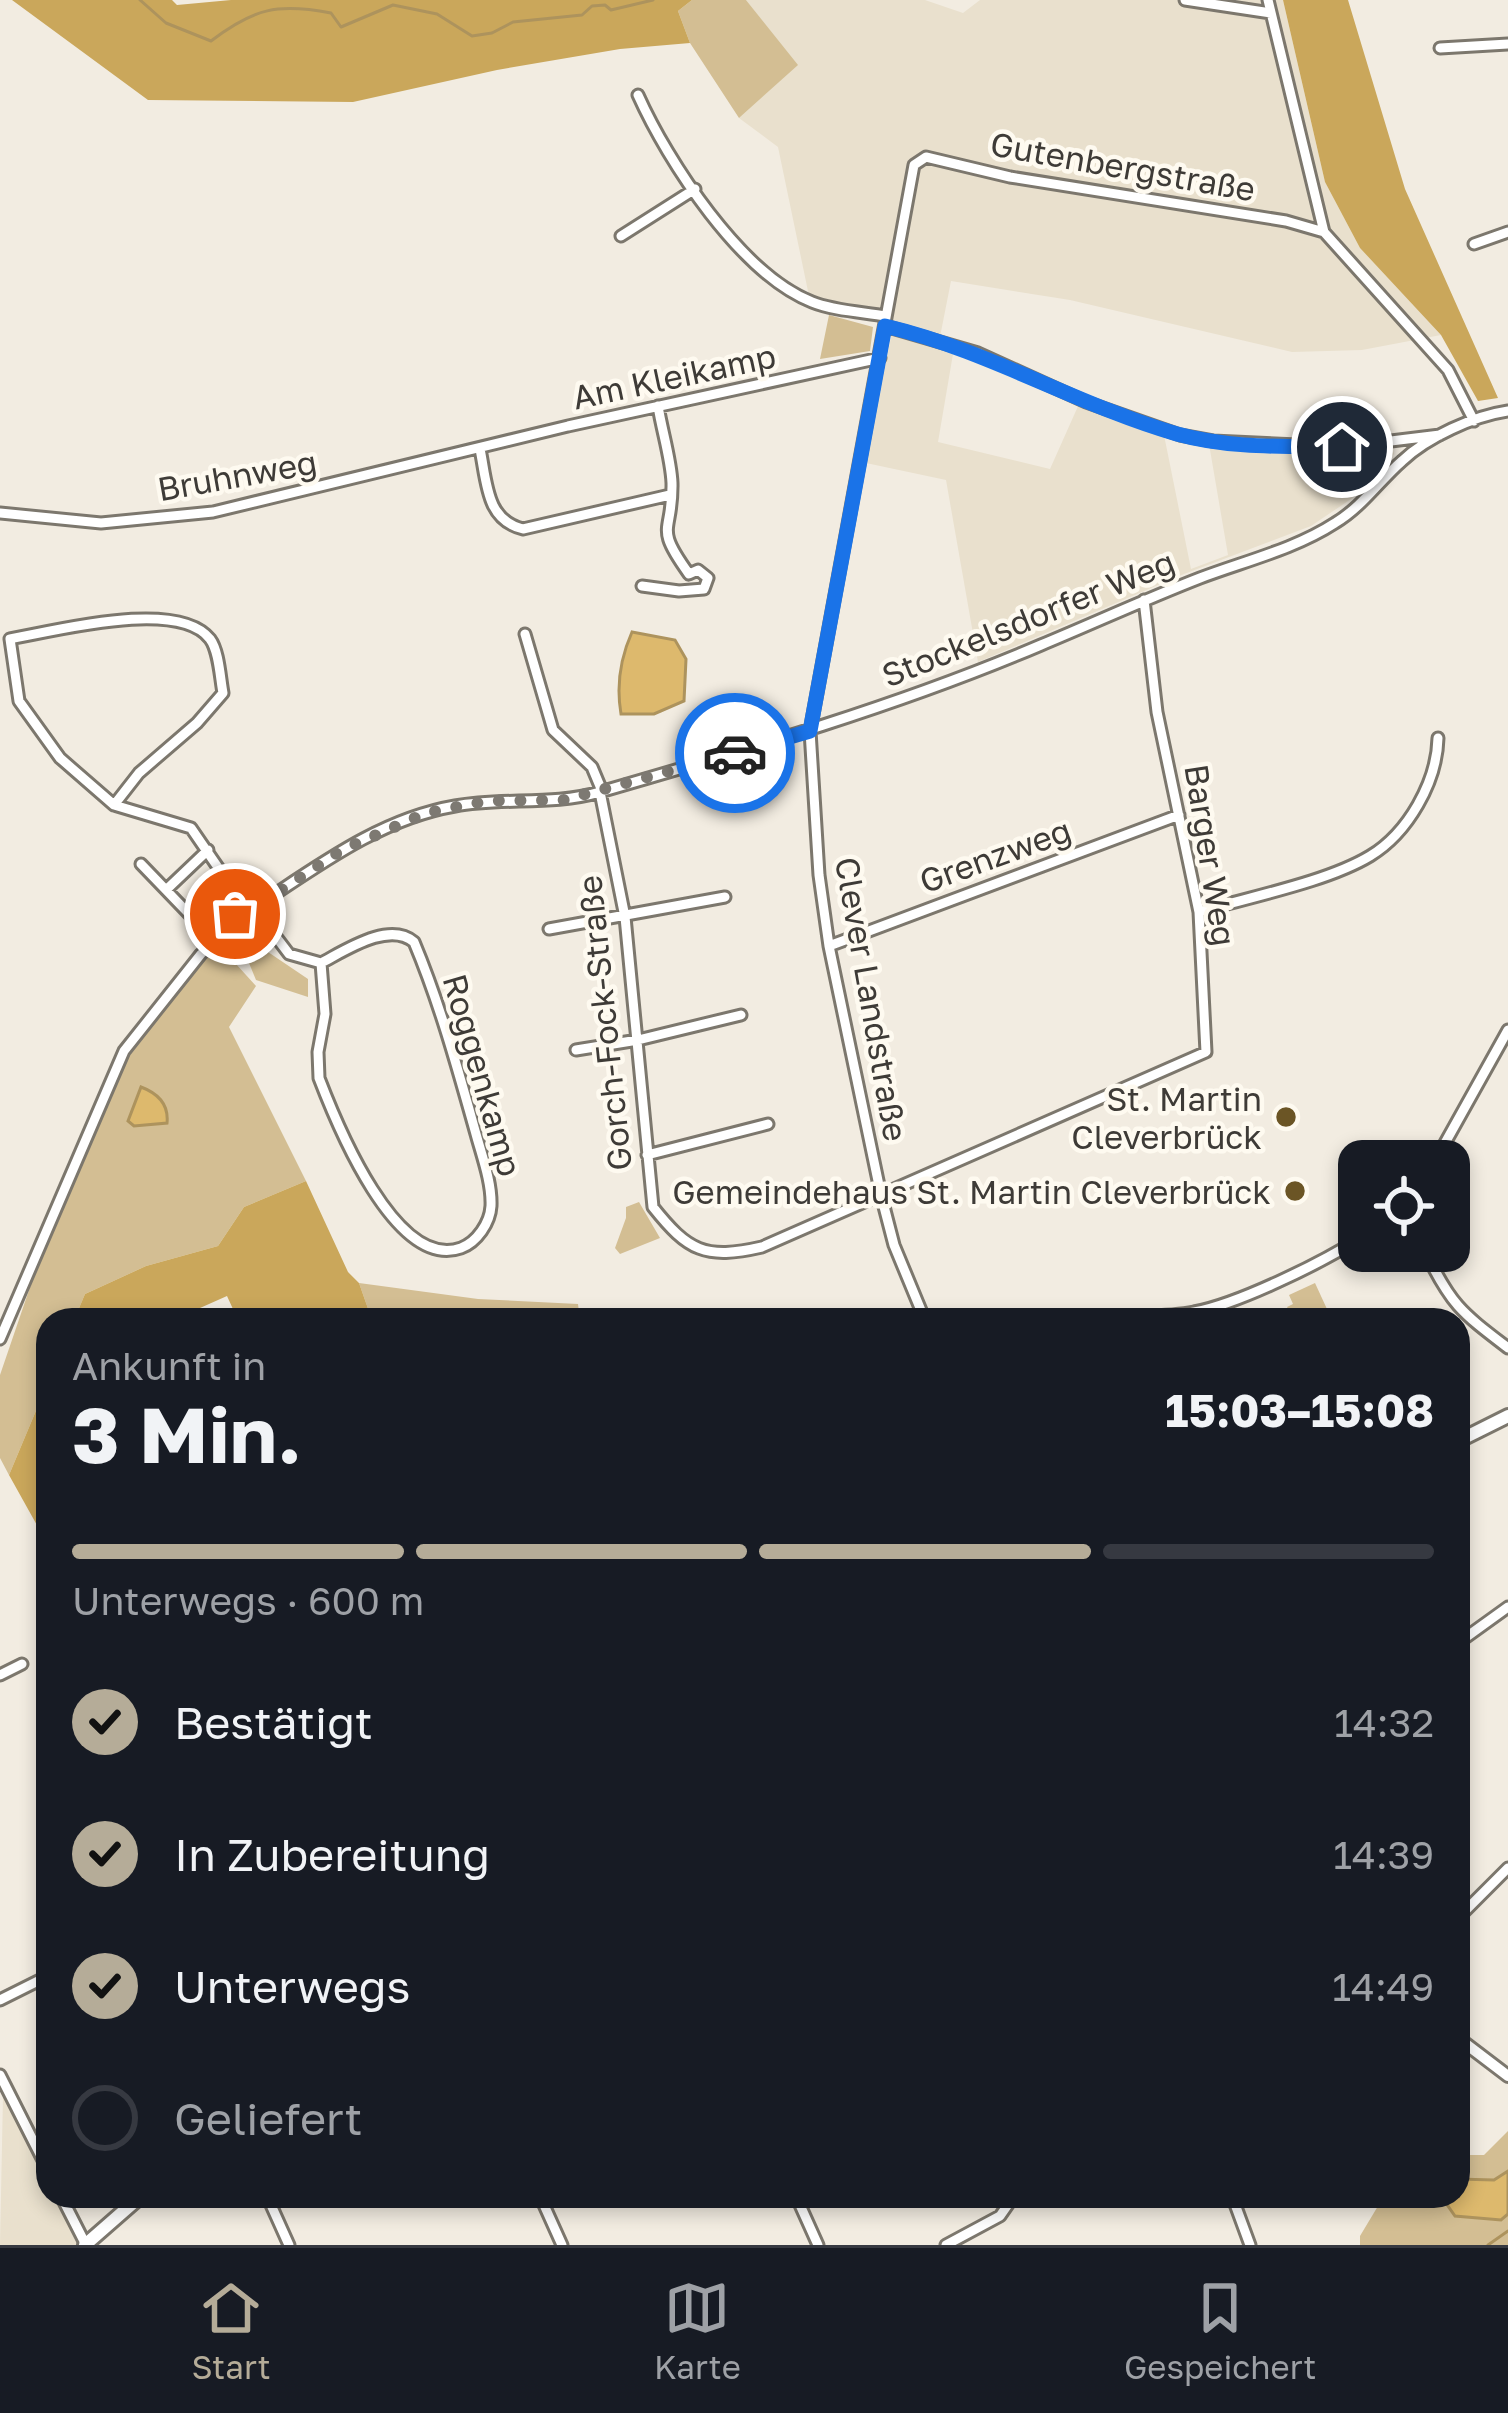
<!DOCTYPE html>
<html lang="de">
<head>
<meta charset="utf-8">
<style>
	:root { --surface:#171b24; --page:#242831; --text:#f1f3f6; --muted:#9ea1a6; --line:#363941; --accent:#b5ac98 }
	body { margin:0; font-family:"Golos Text",sans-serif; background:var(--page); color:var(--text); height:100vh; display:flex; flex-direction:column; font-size:45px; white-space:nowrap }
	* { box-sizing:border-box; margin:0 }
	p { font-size:39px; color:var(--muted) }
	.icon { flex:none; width:66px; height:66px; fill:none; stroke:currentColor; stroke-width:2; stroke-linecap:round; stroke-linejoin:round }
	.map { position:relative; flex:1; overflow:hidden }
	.drawer { position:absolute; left:36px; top:1308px; width:1434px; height:900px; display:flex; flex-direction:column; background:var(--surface); border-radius:36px; box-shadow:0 6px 18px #0003 }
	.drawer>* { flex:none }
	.fabs { position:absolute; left:1338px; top:1140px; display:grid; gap:24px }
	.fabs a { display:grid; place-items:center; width:132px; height:132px; border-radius:24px; background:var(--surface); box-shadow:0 6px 18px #0003; font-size:60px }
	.pin { position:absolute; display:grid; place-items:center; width:102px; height:102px; color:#fff; margin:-51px; border:6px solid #fff; border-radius:50%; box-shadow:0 3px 12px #0007 }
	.courier { position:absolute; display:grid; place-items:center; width:120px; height:120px; margin:-60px; border:9px solid #1a73e8; border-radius:50%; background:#fff; color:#222; box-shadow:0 3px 15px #0007 }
	.head em { font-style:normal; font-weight:700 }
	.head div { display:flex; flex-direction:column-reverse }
	.head { display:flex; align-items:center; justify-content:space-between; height:204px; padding:0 36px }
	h1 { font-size:78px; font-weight:700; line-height:90px }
	.bar { display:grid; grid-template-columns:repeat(4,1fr); gap:18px 12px; align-content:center; height:144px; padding:0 36px }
	.bar i { height:15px; border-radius:9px; background:var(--line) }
	.bar .current { background:var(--accent) }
	.bar p { grid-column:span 4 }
	ol { padding:0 36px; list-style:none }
	li { display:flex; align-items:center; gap:36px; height:132px }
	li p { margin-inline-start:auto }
	li .icon { padding:12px; border-radius:50%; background:var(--accent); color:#111; stroke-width:4 }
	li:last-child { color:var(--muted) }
	li i { width:66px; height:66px; border:6px solid var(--line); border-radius:50% }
	.dock { display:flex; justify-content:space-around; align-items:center; height:168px; border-top:3px solid var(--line); background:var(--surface); font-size:33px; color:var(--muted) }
	.dock a { display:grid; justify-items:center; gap:6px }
	.dock .current { color:var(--accent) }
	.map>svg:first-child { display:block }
	.built { fill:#e9e0cd }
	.green { fill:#d3be93 }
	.forest { fill:#caa75b }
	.water { fill:#ddb96d; stroke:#ad935d; stroke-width:3 }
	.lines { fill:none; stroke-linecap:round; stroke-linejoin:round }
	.stream { stroke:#ad935d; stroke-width:3 }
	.minor-casing { stroke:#7c776d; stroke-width:15 }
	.tertiary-casing { stroke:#7c776d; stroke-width:16 }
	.secondary-casing { stroke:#7c776d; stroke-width:18 }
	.minor { stroke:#fff; stroke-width:9 }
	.tertiary { stroke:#fff; stroke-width:10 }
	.secondary { stroke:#fff; stroke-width:12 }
	.done { stroke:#7d7972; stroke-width:12; stroke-dasharray:0 21.6 }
	.route { stroke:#1a73e8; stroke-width:15 }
	.poi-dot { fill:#6b5525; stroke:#fefaf0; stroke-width:4.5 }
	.labels { text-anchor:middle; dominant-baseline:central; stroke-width:9; stroke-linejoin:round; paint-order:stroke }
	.street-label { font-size:33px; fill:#3e3b37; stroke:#fefaf0 }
	.poi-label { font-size:33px; fill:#3e3b37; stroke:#fefaf0; text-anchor:end }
</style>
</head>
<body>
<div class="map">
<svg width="1508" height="2245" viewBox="0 0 1508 2245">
	<rect width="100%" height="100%" fill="#f2ece1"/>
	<path class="built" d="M746 0H925L963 13 980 0H1283L1325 182 1360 248 1441 335 1362 350 1292 352 1070 300 951 281 938 347 953 354 938 442 1050 469 1079 404 1164 435 1191 569 1228 555 1209 444 1252 451 1342 452 1392 446 1394 454 1351 499 1311 526 1184 574 978 662 946 480 866 463 894 322 809 296 778 147 739 118 797 65Z
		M3 2095 48 2183V2196H55L79 2243 76 2245H0Z"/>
	<path class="green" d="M692 0H746L798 65 739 118 690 43 678 11Z
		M829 315 873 327 870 351 820 359Z
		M216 942 256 986 229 1027 306 1181 244 1207 218 1246 146 1266 85 1294 74 1320H48V1382L9 1475 0 1458V1375L80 1141 157 1005Z
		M242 946 268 952 308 979V997L256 980Z
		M639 1202 660 1238 620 1254 615 1248 626 1218V1207Z
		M359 1283 478 1299 578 1304 580 1320H372Z
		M1315 1283 1332 1320H1294L1287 1307 1293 1304 1289 1295Z
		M1508 2131V2245H1360V2236L1384 2196H1458V2155H1484Z"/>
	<path class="forest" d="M12 0H172L177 5 231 0H692L678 11 690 43 620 49 497 70 353 102 148 100Z
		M1283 0H1348L1405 189 1498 398 1478 401 1441 335 1360 248 1325 182Z
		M306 1181 348 1272 359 1283 372 1320H238L227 1296 173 1320H74L85 1294 146 1266 218 1246 244 1207Z
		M48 1382V1545L9 1475Z"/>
	<path class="water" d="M632 632 675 640 686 659 684 701 654 714H621C616 685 620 659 632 632Z
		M141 1087C157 1093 169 1104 167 1123L134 1126 128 1121Z
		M1508 2171V2214L1501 2220 1455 2216 1441 2196H1458V2179L1494 2180Z"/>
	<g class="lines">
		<path class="stream" d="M140 0 166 23 211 41C254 8 278 3 331 13L341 27 393 5 437 14 472 36 492 33 513 22 582 15 592 6 605 5 611 10 653 0
			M1488 2245 1508 2231"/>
		<defs>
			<path id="minor" d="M1185 0 1271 13
				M1268 0 1324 232 1448 370 1474 421
				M1440 48 1508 44
				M638 95C668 162 741 274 812 302 834 311 863 312 886 316
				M621 236 695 189
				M1474 244 1508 232
				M885 326 978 353 1086 402 1180 435 1213 441 1342 447 1440 435
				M480 449C487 483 486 520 523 529L670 495
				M0 513 101 523 213 512 568 426 880 358
				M642 586 679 591 704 589 708 578 698 570 689 574C653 524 673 535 672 483 671 459 662 431 658 406
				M525 634 553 730 592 767 602 791
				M600 792 625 917 653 1207C688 1251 705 1260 762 1247L1206 1052 1199 912 1157 712 1144 600
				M114 805 139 773 197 723 223 693C220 677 219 651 210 639 178 598 55 631 10 639L19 701 60 758 114 805 191 828 239 898
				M141 864 192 917
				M166 890 208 850
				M235 911a19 19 0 1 1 38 0a19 19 0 1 1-38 0Z
				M269 898C326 860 385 818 455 806 504 797 552 806 600 792 749 749 898 706 1041 645 1094 623 1146 599 1200 578 1245 561 1295 549 1335 523 1362 507 1379 481 1402 461 1427 437 1474 416 1508 411
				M1199 912C1249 897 1327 882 1370 856 1408 833 1437 782 1438 738
				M267 925 289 954 321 963 325 1014 318 1052 319 1078C337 1125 396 1271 461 1248 477 1242 490 1223 491 1206 492 1183 482 1156 476 1134 458 1070 440 1004 414 942 389 921 346 950 321 963
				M549 929 725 897
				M829 946 1179 815
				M576 1050 638 1040 741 1015
				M647 1155 768 1124
				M1435 1161 1508 1030
				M1425 1251C1451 1305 1461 1312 1508 1348
				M925 1320 894 1245 881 1195 829 946 819 875 810 731 914 165 926 157 1010 177 1286 221 1324 232
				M1090 1320C1125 1313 1160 1319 1194 1312 1238 1304 1321 1263 1359 1239
				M0 1339 124 1051 201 954 238 921
				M1458 1643 1508 1607
				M0 1675 22 1664
				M1458 1918 1508 1868
				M0 2000 48 1976
				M0 2075 48 2170
				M61 2196 86 2245
				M267 2196 289 2245
				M540 2196 562 2245
				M796 2196 818 2245
				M1232 2196 1250 2245
				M946 2245 1000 2216 1014 2196"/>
			<path id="tertiary" d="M1458 2038 1508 2076"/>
			<path id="secondary" d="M1458 1441 1508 1416
				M85 2245 141 2196"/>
		</defs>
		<use href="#minor" class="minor-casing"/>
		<use href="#tertiary" class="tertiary-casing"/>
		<use href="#secondary" class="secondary-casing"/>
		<use href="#minor" class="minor"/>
		<use href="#tertiary" class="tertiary"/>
		<use href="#secondary" class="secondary"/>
	</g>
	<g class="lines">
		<path class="done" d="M235 914 236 905 244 894 257 892 269 898 342 850 426 813 487 801 564 800 735 753"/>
		<path class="route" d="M735 753 810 731 885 326C987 350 1077 405 1177 434 1231 449 1287 446 1342 447"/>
	</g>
	<g class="poi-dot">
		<circle cx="1286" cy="1117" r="12"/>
		<circle cx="1295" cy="1191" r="12"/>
	</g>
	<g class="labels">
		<g class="street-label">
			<text transform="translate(1123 166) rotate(10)">Gutenbergstraße</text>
			<text transform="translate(674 376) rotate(-12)">Am Kleikamp</text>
			<text transform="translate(237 475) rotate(-10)">Bruhnweg</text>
			<text transform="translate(1028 618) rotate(-22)">Stockelsdorfer Weg</text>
			<text transform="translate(995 855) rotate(-20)">Grenzweg</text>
			<text transform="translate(1211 855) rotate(81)">Barger Weg</text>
			<text transform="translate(872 999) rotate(80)">Clever Landstraße</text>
			<text transform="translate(604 1023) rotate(-96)">Gorch-Fock-Straße</text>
			<text transform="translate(483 1075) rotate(74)">Roggenkamp</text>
		</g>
		<g class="poi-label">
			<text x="1262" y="1098">St. Martin<tspan x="1262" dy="38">Cleverbrück</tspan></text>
			<text x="1271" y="1191">Gemeindehaus St. Martin Cleverbrück</text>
		</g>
	</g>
</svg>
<div class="fabs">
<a><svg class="icon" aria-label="locate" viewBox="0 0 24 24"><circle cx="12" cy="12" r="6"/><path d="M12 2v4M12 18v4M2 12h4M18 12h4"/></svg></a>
</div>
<div class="pin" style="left:235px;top:914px;background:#ea580c"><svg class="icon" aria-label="bag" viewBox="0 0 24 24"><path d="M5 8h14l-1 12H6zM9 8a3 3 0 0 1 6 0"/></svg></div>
<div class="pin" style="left:1342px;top:447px;background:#1f2937"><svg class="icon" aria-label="home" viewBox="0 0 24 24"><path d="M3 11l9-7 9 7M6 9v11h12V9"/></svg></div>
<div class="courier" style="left:735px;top:753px"><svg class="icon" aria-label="car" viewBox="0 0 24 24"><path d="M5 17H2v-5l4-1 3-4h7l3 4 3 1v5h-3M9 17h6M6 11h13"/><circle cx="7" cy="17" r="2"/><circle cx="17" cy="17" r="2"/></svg></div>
<section class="drawer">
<div class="head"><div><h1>3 Min.</h1><p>Ankunft in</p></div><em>15:03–15:08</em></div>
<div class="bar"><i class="current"></i><i class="current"></i><i class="current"></i><i></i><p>Unterwegs · 600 m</p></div>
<ol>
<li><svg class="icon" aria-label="check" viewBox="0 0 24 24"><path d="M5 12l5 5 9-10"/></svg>Bestätigt<p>14:32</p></li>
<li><svg class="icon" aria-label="check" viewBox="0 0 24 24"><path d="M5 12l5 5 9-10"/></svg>In Zubereitung<p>14:39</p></li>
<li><svg class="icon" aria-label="check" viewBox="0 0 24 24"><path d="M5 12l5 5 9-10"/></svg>Unterwegs<p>14:49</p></li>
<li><i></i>Geliefert</li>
</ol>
</section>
</div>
<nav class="dock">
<a class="current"><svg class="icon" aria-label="home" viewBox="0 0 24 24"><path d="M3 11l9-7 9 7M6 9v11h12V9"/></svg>Start</a>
<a><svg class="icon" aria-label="map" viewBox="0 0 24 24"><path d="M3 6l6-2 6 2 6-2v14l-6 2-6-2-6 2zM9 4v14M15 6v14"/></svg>Karte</a>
<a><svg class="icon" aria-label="saved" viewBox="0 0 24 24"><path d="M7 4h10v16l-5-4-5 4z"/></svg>Gespeichert</a>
</nav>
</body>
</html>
